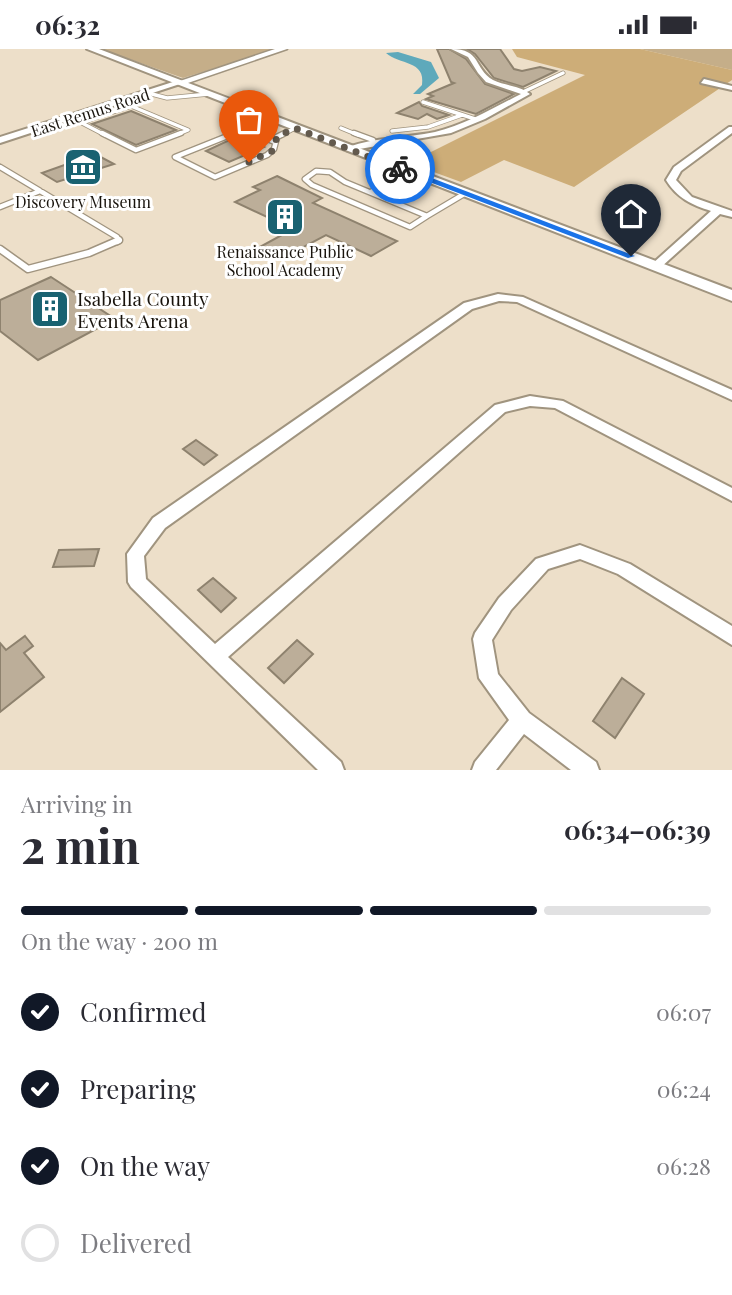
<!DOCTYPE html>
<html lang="en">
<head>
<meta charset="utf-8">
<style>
	:root { --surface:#fff; --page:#f2f2f3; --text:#2b2b33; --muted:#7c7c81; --line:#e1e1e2; --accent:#111827 }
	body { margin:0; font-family:"Playfair Display",serif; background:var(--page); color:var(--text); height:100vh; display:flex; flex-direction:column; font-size:26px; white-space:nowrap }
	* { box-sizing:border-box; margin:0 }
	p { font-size:23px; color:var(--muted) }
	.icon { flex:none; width:38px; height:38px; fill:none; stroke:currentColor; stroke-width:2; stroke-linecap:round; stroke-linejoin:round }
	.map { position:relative; height:721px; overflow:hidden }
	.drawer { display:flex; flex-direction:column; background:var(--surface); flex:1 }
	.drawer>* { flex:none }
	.pin { position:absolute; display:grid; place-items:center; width:60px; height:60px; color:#fff; margin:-72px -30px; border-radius:50% 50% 50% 0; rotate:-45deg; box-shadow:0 0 7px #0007 }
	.pin .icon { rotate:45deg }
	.courier { position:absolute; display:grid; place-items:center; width:70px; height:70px; margin:-35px; border:5px solid #1a73e8; border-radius:50%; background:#fff; color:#222; box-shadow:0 2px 9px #0007 }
	.overview em { font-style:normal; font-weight:700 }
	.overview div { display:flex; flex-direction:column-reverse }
	.overview { display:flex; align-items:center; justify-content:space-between; height:119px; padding:0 21px }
	h1 { font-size:46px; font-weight:700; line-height:52px }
	.bar { display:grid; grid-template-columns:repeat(4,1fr); gap:10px 7px; align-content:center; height:84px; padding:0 21px }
	.bar i { height:9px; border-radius:5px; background:var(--line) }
	.bar .active { background:var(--accent) }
	.bar p { grid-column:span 4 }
	ol { padding:0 21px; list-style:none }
	li { display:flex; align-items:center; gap:21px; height:77px }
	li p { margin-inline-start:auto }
	li .icon { padding:7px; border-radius:50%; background:var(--accent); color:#fff; stroke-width:4 }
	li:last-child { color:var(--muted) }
	li i { width:38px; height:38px; border:4px solid var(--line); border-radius:50% }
	.status { display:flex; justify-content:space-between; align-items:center; height:49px; padding:0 35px; background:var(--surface); direction:ltr }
	.status svg { height:19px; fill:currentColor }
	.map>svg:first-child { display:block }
	.green { fill:#c5ae89 }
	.forest { fill:#cdad78 }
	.water { fill:#5ea9bb }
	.building { fill:#bcae99; stroke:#8e826e; stroke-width:2 }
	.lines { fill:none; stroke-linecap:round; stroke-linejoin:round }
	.service-far2-casing { stroke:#a0947f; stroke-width:5 }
	.service-far1-casing { stroke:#a0947f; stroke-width:7 }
	.service-casing { stroke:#a0947f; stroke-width:9 }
	.minor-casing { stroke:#a0947f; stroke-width:4 }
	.tertiary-casing { stroke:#a0947f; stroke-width:3 }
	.secondary-casing { stroke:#a0947f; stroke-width:4 }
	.service-far2 { stroke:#fff; stroke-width:3.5 }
	.service-far1 { stroke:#fff; stroke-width:4.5 }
	.service { stroke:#fff; stroke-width:6 }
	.minor { fill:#fff; fill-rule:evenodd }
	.tertiary { fill:#fff; fill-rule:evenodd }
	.secondary { fill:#fff; fill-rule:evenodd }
	.route { fill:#1a73e8 }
	.done { stroke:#635a4e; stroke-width:7; stroke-dasharray:0 12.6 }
	.labels { text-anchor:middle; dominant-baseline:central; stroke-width:6; stroke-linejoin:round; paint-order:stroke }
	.far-street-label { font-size:16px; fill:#18130c; stroke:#fff }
	.far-poi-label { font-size:16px; fill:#18130c; stroke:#fff }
	.poi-label { font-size:19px; fill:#18130c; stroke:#fff; text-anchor:start }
</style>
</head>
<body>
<div class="status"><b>06:32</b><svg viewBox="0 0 49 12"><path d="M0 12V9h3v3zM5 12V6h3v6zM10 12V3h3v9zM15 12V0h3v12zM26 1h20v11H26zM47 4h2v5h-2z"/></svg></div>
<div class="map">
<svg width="732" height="721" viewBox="0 0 732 721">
	<rect width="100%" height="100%" fill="#eddfc9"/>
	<path class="green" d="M101 0H277L183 29Z
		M640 0H732V21Z"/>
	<path class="forest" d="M512 0H640L732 21V31L574 138 504 111 461 133 409 114 585 26 517 8Z"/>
	<path class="water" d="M398 3 431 13 439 29 420 45H413L422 36C426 11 399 16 386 4Z"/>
	<path class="building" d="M437 0H449L466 10 485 35 514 45 476 65 426 50 433 47 428 45 454 34 451 33Z
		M467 0H500L514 20 522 22 540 18 556 22 523 38 494 29 475 5Z
		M419 53 422 57 449 66 437 70 427 65 418 70 397 64Z
		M131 62 176 81 136 96 92 75Z
		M238 87 264 98 229 113 206 102Z
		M95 105 114 115 57 133 42 124Z
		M277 127 322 149 313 154 397 192 371 207 326 186 279 211 256 200 293 180 235 153 260 141 253 138Z
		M51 228 115 270 38 311 0 282V251Z
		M196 391 217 406 204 416 183 400Z
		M99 500 94 517 53 518 59 501Z
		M213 529 236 549 221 563 198 541Z
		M25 587 33 597 24 604 44 628 0 663V594L6 601Z
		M297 591 313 605 284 634 268 619Z
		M622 629 644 645 615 689 593 672Z"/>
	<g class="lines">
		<defs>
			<path id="service-far2" d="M523 43 563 24
				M148 44 167 49 209 45
				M423 53 475 70
				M131 57 188 81 176 86
				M87 63 97 68 131 57 121 53
				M97 68 82 74 105 86
				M341 79 358 86
				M392 82 428 78 462 66
				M230 86 244 80 257 86
				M282 86 295 79"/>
			<path id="service-far1" d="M102 84 136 101 181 84
				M235 84 175 108 215 128 267 106 274 100 277 88 285 84
				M253 84 275 93
				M354 84 373 91
				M0 118 117 188 119 192 117 193
				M316 122 330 123 345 133 427 167 410 178 312 136 305 130Z
				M371 143 407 123
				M0 158 40 142
				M427 167 464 145"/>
			<path id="service" d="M0 200 28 220 89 204 119 191"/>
			<path id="minor" d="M451 0C482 0 473 19 493 31 505 37 519 36 530 45L485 70 451 84 348 102V98C376 88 406 89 435 83 465 76 493 59 521 45L486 33 478 24 468 8Z
				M704 30 732 37V41L701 34Z
				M176 32 183 34 0 94V88Z
				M729 78H732V84L681 122 676 131 692 148 732 162V168L720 165 660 219H652V215L711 162C692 156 677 149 666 131L674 118Z
				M498 245 523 248 732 341V351L517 253 499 252 472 260 165 479 144 507 146 530 215 595 495 356 530 347 563 352 732 439V452L555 359 530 357 505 363 228 608 341 713 344 721H318L131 538 128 533 127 505 153 469 464 254Z
				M580 496 630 515 732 577V596L618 525 580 510 548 520 511 561 492 591 498 625 529 664 596 713 599 721H571L524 685 496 721H472L475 713 509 671 479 629 473 590 475 584 499 549 536 510Z"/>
			<path id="tertiary" d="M275 0H287L182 36 174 34Z"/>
			<path id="secondary" d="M87 0H99L732 241V252Z"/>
		</defs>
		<use href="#service-far2" class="service-far2-casing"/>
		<use href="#service-far1" class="service-far1-casing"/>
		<use href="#service" class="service-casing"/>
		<use href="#minor" class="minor-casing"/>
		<use href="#tertiary" class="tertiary-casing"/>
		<use href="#secondary" class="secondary-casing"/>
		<use href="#service-far2" class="service-far2"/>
		<use href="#service-far1" class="service-far1"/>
		<use href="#service" class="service"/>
		<use href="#minor" class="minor"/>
		<use href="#tertiary" class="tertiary"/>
		<use href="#secondary" class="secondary"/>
	</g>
	<path class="route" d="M398 118H403L635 207 628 209 398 121Z"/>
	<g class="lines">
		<path class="done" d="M249 113 272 102 277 88 295 79 400 120"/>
	</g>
	<defs>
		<symbol id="museum-square" viewBox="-11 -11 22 22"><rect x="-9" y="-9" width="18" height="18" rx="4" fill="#196271" stroke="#fff"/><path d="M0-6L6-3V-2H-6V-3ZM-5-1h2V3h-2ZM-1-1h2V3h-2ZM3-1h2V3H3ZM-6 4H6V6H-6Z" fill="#fff"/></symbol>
		<symbol id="building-square" viewBox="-11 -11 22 22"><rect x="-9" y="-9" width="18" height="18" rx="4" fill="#196271" stroke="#fff"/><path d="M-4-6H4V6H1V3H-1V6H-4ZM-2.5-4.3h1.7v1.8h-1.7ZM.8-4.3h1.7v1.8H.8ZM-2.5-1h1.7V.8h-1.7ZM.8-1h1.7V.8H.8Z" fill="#fff"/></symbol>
	</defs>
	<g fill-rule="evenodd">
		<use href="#museum-square" x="61" y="96" width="44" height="44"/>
		<use href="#building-square" x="263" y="146" width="44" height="44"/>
		<use href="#building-square" x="28" y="238" width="44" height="44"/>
	</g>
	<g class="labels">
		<g class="far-street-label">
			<text transform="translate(90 63) rotate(-18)">East Remus Road</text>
		</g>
		<g class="far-poi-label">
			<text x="83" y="152">Discovery Museum</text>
			<text x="285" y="202">Renaissance Public<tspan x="285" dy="18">School Academy</tspan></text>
		</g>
		<g class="poi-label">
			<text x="77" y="249">Isabella County<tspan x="77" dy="22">Events Arena</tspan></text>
		</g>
	</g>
</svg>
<div class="pin" style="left:249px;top:113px;background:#ea580c"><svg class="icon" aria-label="bag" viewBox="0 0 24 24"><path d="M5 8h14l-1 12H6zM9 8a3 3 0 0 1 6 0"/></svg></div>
<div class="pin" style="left:631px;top:207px;background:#1f2937"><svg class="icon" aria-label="home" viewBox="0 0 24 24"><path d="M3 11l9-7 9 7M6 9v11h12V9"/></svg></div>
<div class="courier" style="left:400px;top:120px"><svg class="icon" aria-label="bike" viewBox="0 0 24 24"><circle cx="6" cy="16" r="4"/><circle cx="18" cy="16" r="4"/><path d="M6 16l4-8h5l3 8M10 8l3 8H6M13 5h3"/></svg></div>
</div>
<section class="drawer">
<div class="overview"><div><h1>2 min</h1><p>Arriving in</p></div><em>06:34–06:39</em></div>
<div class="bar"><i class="active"></i><i class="active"></i><i class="active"></i><i></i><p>On the way · 200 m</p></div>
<ol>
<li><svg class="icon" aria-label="check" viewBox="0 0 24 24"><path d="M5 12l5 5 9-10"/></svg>Confirmed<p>06:07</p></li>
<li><svg class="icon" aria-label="check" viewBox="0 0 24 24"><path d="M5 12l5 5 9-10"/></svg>Preparing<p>06:24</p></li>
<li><svg class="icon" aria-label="check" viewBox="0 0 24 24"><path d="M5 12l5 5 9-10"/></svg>On the way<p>06:28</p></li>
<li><i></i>Delivered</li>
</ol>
</section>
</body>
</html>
